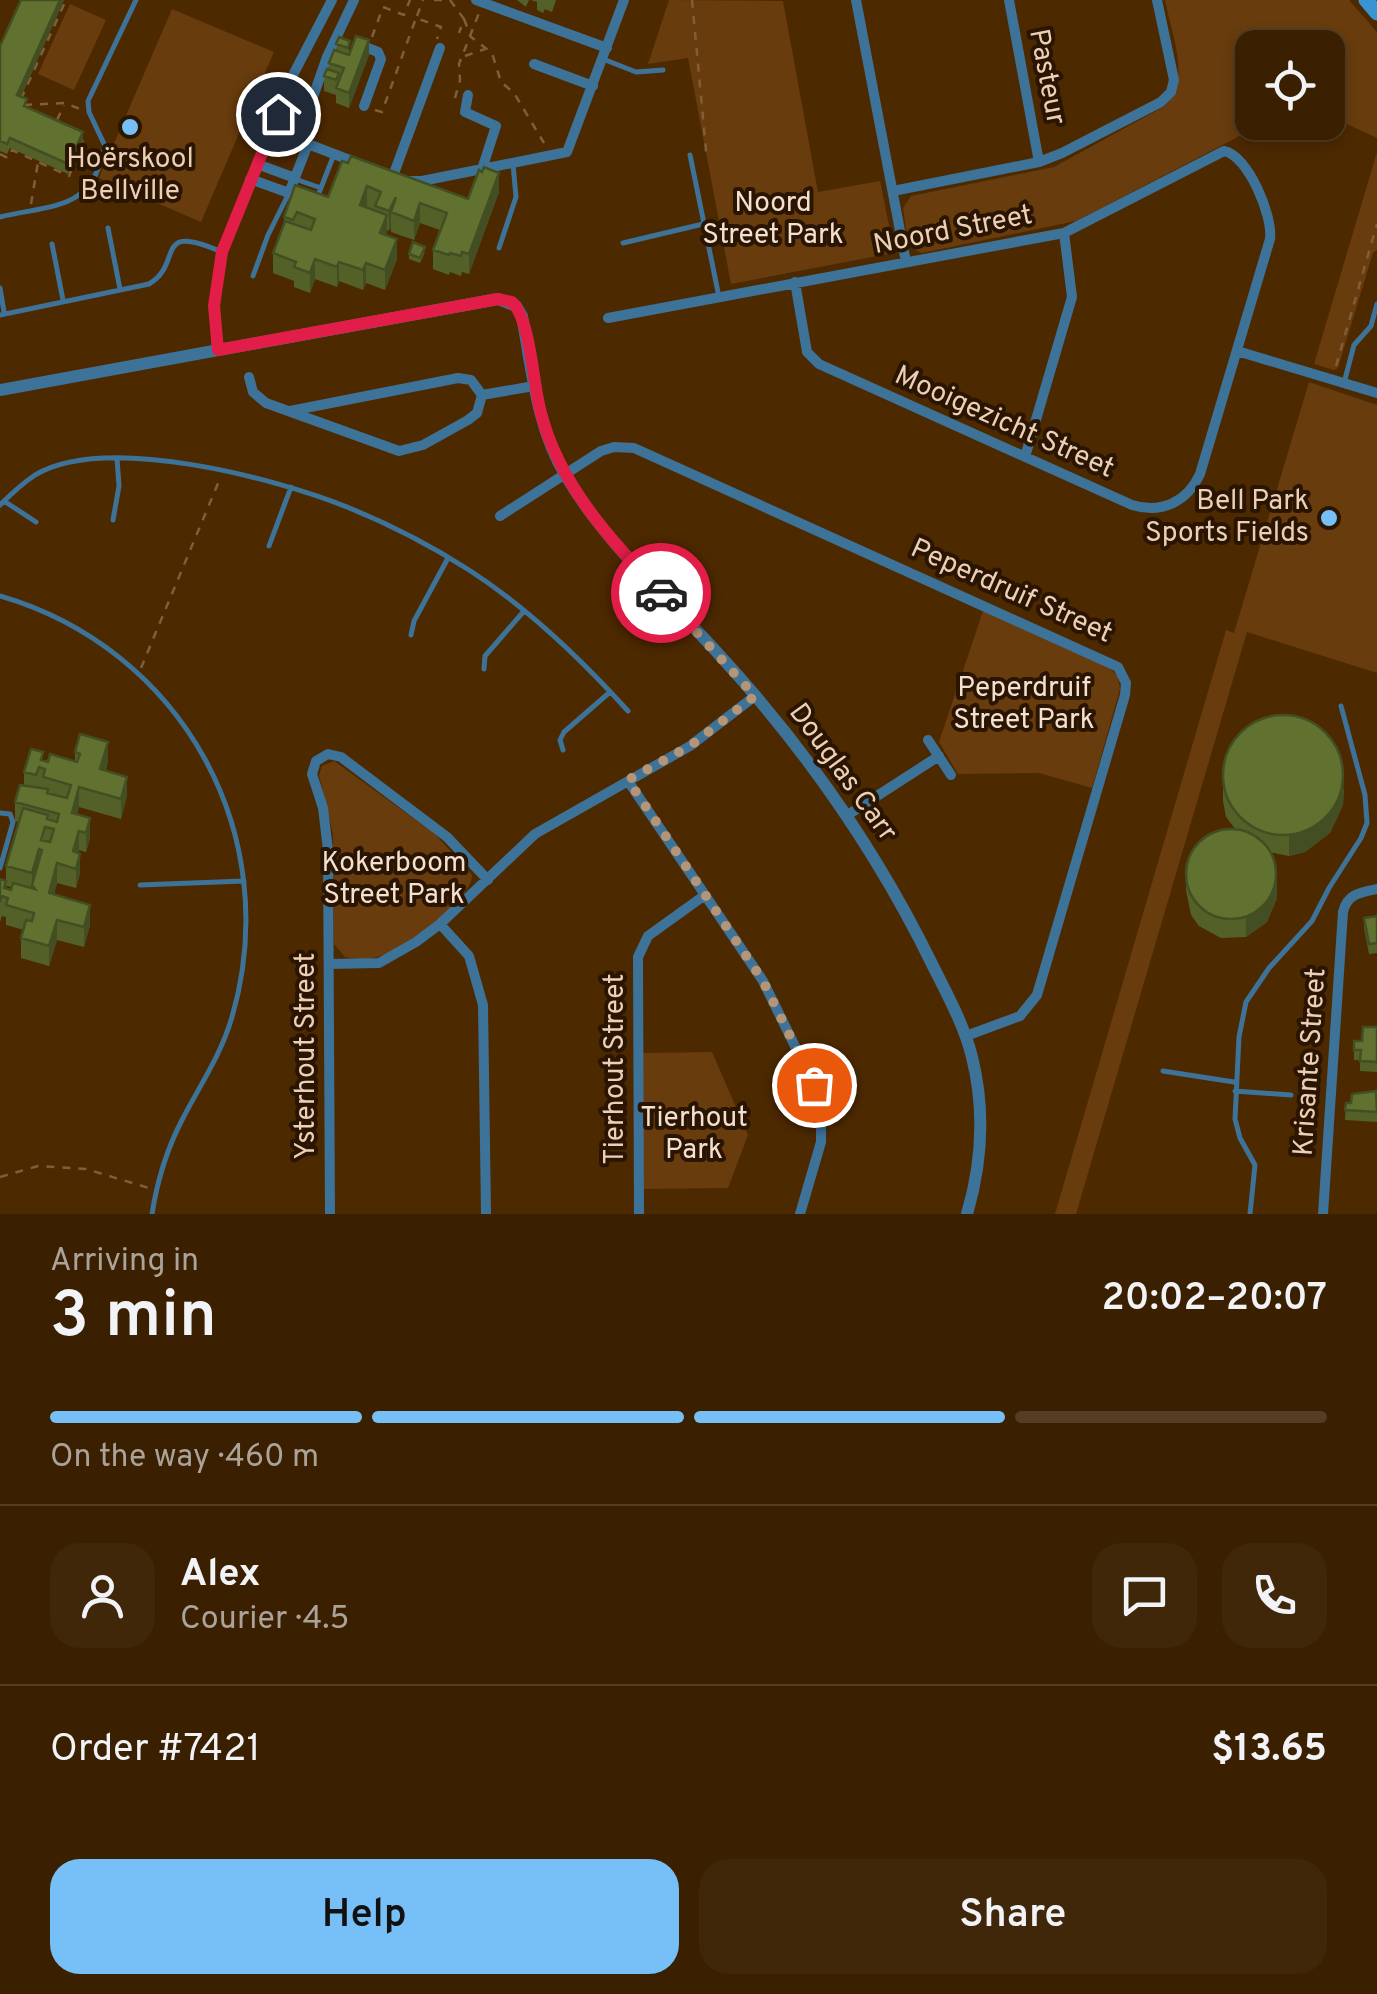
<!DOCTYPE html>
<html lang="en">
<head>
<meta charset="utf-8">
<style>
	:root { --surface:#3a1f00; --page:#41270a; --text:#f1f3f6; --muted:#aba299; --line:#543d22; --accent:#76c0f7 }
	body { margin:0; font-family:Overpass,sans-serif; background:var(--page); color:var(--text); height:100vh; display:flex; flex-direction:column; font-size:38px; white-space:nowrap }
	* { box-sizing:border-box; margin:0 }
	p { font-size:32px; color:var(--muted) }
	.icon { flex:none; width:55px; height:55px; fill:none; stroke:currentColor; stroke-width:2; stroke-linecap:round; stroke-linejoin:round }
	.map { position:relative; height:1214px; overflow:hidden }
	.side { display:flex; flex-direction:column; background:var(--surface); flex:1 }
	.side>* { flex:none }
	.buttons { position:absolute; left:1235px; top:30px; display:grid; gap:20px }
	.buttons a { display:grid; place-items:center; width:110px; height:110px; border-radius:20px; background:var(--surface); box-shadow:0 5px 15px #0003,0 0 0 2px var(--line); font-size:50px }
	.pin { position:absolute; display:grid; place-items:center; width:85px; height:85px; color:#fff; margin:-42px; border:5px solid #fff; border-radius:50%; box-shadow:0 2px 10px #0007 }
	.courier { position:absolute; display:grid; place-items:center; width:100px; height:100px; margin:-50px; border:8px solid #e11d48; border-radius:50%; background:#fff; color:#222; box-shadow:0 2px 12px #0007 }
	.head em { font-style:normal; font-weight:600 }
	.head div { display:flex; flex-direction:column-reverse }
	.head { display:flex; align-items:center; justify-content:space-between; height:170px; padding:0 50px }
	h1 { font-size:65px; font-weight:600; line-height:75px }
	.bar { display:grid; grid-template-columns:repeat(4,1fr); gap:15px 10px; align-content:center; height:120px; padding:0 50px }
	.bar i { height:12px; border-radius:8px; background:var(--line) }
	.bar .current { background:var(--accent) }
	.bar p { grid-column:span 4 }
	.line { display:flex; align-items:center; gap:25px; padding:0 50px; border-top:2px solid var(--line) }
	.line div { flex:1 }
	.round { display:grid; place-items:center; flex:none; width:105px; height:105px; border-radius:30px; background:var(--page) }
	.primary-button { display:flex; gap:20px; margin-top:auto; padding:20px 50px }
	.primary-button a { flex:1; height:115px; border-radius:30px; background:var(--accent); color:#111; font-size:40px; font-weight:600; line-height:115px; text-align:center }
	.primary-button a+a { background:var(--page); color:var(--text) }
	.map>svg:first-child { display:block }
	.green { fill:#683c0d }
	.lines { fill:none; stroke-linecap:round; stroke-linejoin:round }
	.path { stroke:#805e3b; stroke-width:2.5; stroke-dasharray:8 8; stroke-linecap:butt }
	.service { stroke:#3d7299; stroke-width:5 }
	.minor { stroke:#3d7299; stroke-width:10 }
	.tertiary { stroke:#3d7299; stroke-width:12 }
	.secondary { stroke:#3895d2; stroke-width:15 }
	.wall { fill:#536129 }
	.shaded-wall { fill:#434f22 }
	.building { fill:#607130; stroke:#434f22; stroke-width:2.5; fill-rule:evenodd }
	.done { stroke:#b49577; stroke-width:10; stroke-dasharray:0 18 }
	.route { stroke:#e11d48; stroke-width:12 }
	.poi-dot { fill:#76c0f7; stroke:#2a1502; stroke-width:4 }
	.labels { text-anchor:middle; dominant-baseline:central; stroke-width:8; stroke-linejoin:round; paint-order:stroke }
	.street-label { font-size:28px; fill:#eccfb7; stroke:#2a1502 }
	.poi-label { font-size:28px; fill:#eccfb7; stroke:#2a1502 }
	.park-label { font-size:28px; fill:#f4e0d0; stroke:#2a1502 }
</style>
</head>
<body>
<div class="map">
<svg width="1377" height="1214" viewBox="0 0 1377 1214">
	<rect width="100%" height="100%" fill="#4d2900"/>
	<path class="green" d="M669 0 783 1 818 192 880 181 893 245 888 254 731 284 688 58 648 64Z
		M1165 0H1349L1377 32V138L1347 124 1328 102V48H1252V122L1259 123 1234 139 1076 221 922 253C905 248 906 223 903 208L911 196 1054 167 1165 106C1192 80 1171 33 1165 0Z
		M70 4 106 20 74 90 38 74Z
		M172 9 274 52 201 222 99 178Z
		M1377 152V250L1373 253 1338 368 1334 370 1314 364Z
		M1309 382 1377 405V673L1247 632 1076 1214H1055L1226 630 1234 633Z
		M983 611 1110 668 1118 677 1120 689 1092 788 1039 773 958 774 939 742Z
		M334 761 435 834 472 875C472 901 402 950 377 957 367 960 355 959 345 957L334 944 333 834 319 775 322 766Z
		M712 1052 748 1135 728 1188 643 1189V1053Z"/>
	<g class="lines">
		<path class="path" d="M434 0H442
			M450 0 464 19 459 33
			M692 0 706 150 699 153
			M417 16 423 0
			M464 19 471 37 492 53 501 82 514 93 544 143
			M372 37 383 7 404 15 410 0
			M465 56 485 49
			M455 98 460 80 459 64 479 13
			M21 99 66 0
			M24 105 65 103 80 109
			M375 110 382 112 416 18 441 27 437 39
			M57 120 64 105
			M0 154 8 158 12 150 69 176 83 140
			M31 204 38 162
			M1336 366 1377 224
			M141 668 219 481
			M0 1177 38 1166 86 1169 149 1188"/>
		<path class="service" d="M603 59 636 72 663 70
			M690 155 719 297
			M295 179 321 188
			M317 198 333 157
			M0 217C55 204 92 211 105 146L89 112 88 101 136 0
			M108 228 120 289
			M623 243 703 224
			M52 244 63 300
			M499 248 516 197 513 164
			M253 276 268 235 289 193
			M0 288 4 312
			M0 315 149 284C184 264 152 221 222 252
			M1344 383 1354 345 1371 326 1377 304
			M4 501 36 522
			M0 505C10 495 23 483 35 475 105 433 275 478 347 507 389 524 430 545 469 570 528 608 581 659 628 711
			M113 520 119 486 117 458
			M269 546 291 487
			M0 596C182 649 285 834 232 1017 221 1055 200 1085 182 1120 167 1149 157 1182 152 1214
			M411 635 414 621 448 558
			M484 669 485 656 524 611
			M563 750 560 740 564 732 610 692
			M0 813 10 814 13 822 0 868
			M140 885 244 881
			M1163 1071 1234 1082
			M1235 1091 1291 1095
			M1250 1214 1255 1165 1240 1138 1235 1119 1239 1037 1246 1002 1269 968 1312 921 1329 888 1361 838 1367 823 1365 795 1341 706"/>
		<path class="minor" d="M354 0 327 57 301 131 308 144 360 164
			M476 0 607 48
			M856 0 906 262
			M1009 0 1039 162
			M360 45 378 52 381 59 364 106
			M534 64 593 86
			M468 95 465 112 496 126 482 169
			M257 164 295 178
			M393 176 440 48
			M250 179 289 193 308 144
			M409 181H422L567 152 624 0
			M893 191 1039 162 1062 153 1161 102 1171 92 1174 80 1157 0
			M608 318 1064 233 1224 151C1248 155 1273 216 1270 239L1200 474C1187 502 1162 514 1132 505L819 364 807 352 795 282
			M217 350 214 306 222 252 294 73 332 0
			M1237 351 1377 393
			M249 377 253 392 266 403 399 451 423 445 468 420 477 413 482 395 471 380 458 378 290 411
			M482 395 534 386
			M1025 457 1072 297 1064 233
			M500 516 601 451 614 447 634 448 1118 667 1126 683 1125 695 1037 995 1020 1016 966 1036
			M928 740 951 775
			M628 781 763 981 814 1085 821 1109V1142L800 1214
			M846 816 939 756
			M440 924 469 956 483 1005 486 1214
			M329 964 379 963 416 942 440 924 535 834 690 746 755 696
			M330 1214 328 850 323 808 312 774 316 761 328 754 341 757 447 837 488 880
			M639 1214 638 957 648 936 705 895
			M1323 1214 1343 912C1347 894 1361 892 1377 889"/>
		<path class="tertiary" d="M0 390 498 299 516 306 522 316C532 370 537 428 566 476 605 542 663 593 714 649 801 743 877 851 933 966 948 996 964 1025 972 1057 985 1109 982 1163 967 1214"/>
		<path class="secondary" d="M1366 0 1377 13"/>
	</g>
	<path class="wall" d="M64 0 21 97 27 107 83 142 68 174 10 148 7 154 0 151V46Z
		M517 0H529L526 7Z
		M531 0H556L552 12 545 9 543 13 537 10V2Z
		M339 37 350 51 369 55 349 108 336 103V95L324 91V76L329 70V63L336 51Z
		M342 161 468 199 499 192 469 274 462 272 461 276 450 272 449 275 433 269V250L440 230 420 223 414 240 391 232V227L389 231 387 230V236L397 259 385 290 366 283 363 290 339 281 337 287 315 279 310 293 294 287V281L273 273V253L284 226V217L328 197Z
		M425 252 420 263 409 259V254Z
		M75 752 108 762 106 770 127 796 121 819 79 807 77 814 90 838 86 852 79 850 80 873 76 888 57 883 54 894 90 925 84 947 57 940 49 966 21 958V938L24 930 6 925V917L2 916 0 922V879L6 889 11 890 12 887 6 886V866L19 822 15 821V802L24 785V772L43 760 75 761Z
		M1223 781 1344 789 1343 805 1330 833 1305 852 1289 856 1269 852 1277 898 1267 922 1246 937 1221 938 1199 926 1191 915 1186 890V870L1236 830 1226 817 1223 801Z
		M1376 908 1377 953 1369 954 1364 928V918L1376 916Z
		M1377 1027V1072L1360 1071V1060H1354V1041H1362Z
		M1377 1095V1122L1345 1120 1346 1103H1351Z"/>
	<path class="shaded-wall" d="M60 0H64L17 105V95Z
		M369 40V55L349 108V93Z
		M83 132V142L68 174V164Z
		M499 173V192L469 274V254Z
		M367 186V206L360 225V205Z
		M396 197 391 212V227L389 231V211Z
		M420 203V223L414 240V221Z
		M387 215V235L380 253V233Z
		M397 239V259L385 290V270Z
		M315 259V279L310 293V273Z
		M339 262V281L337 287V267Z
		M366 263V283L363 290V270Z
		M108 742V762L100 788V769Z
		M1344 769 1343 805 1330 833 1305 852 1289 856V836Z
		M127 777V796L121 819V799Z
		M79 787V807L72 832V813Z
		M90 818V838L86 852V833Z
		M79 831V850L73 871V851Z
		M39 849V868L32 885V893V873Z
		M80 854V873L76 888V869Z
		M57 863V883L49 913V893Z
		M1277 878V898L1267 922 1246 937V917Z
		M90 905V925L84 947V927Z
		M57 920V940L49 966V946Z"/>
	<path class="building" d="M21 0H60L17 95 27 99 24 106 83 132 68 164 10 138 7 144 0 141V46Z
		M356 36 369 40 349 93 336 88 344 68 329 63 334 50 349 55Z
		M339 37 350 41 348 48 336 44Z
		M327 69 339 73 336 80 324 76Z
		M351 156 468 199 479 170 482 172 484 167 499 173 469 254 462 252 461 256 450 253 449 255 433 250 447 213 420 203 414 221 391 212 396 197 389 211 375 206 381 192 367 186 360 205 387 215 380 233 397 239 385 270 366 263 363 270 339 262 337 267 315 259 310 273 294 267 296 262 273 253 285 221 311 230 315 219 297 212 293 220 284 217 295 185 328 197 342 161 348 163Z
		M413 242 425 247 420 258 409 254Z
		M1223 775a60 60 0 1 1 120 0a60 60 0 1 1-120 0Z
		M80 734 108 742 100 769 127 777 121 799 79 787 72 813 90 818 86 833 79 831 73 851 80 854 76 869 57 863 49 893 90 905 84 927 57 920 49 946 21 938 26 920 32 921 34 913 6 905 8 898 2 896 0 902V879L6 881 4 888 11 890 13 883 35 889 32 885 42 850 39 849 32 873 6 866 23 808 48 815 47 819 57 822 59 814 15 802 20 785 48 789 47 793 67 798 71 785 43 777 45 769 39 767 36 775 24 772 31 749 43 752 41 760 48 762 50 754 77 762 80 754 75 752ZM45 827 54 829 50 842 41 840Z
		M1186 874a45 45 0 1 1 90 0a45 45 0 1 1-90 0Z
		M1377 916V943L1369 944 1364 918Z
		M1363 1027H1377V1062L1360 1061 1361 1050H1354V1041H1362Z
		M1376 1091 1377 1112 1345 1110 1346 1103H1351L1352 1094Z"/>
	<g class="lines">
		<path class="done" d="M661 593 755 696 690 746 628 780 763 981 814 1085"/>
		<path class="route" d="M278 114 222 252 214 306 218 350 498 299 512 302C531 320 533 386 541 413 559 484 611 541 661 593"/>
	</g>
	<g class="poi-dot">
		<circle cx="130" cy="127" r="10"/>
		<circle cx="1329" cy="518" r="10"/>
	</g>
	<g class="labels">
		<g class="street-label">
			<text transform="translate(1046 77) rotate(79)">Pasteur</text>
			<text transform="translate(953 231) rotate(-11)">Noord Street</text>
			<text transform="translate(1004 423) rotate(24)">Mooigezicht Street</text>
			<text transform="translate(1011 592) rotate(24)">Peperdruif Street</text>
			<text transform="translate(842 773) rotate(54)">Douglas Carr</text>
			<text transform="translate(307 1056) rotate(-90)">Ysterhout Street</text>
			<text transform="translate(1311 1062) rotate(-86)">Krisante Street</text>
			<text transform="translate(616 1069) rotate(-90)">Tierhout Street</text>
		</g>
		<g class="poi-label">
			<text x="130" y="160">Hoërskool<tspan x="130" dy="32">Bellville</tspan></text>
			<text x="1309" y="502" text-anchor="end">Bell Park<tspan x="1309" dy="32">Sports Fields</tspan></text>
		</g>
		<g class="park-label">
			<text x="773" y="204">Noord<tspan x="773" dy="32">Street Park</tspan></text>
			<text x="1024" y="689">Peperdruif<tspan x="1024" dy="32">Street Park</tspan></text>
			<text x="394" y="864">Kokerboom<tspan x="394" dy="32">Street Park</tspan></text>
			<text x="694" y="1119">Tierhout<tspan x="694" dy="32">Park</tspan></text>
		</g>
	</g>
</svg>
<div class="buttons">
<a><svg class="icon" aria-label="locate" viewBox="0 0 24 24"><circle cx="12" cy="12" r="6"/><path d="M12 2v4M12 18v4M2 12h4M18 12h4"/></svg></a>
</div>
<div class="pin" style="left:814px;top:1085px;background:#ea580c"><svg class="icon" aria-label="bag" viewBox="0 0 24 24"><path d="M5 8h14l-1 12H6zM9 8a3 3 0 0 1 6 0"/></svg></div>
<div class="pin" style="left:278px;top:114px;background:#1f2937"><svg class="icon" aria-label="home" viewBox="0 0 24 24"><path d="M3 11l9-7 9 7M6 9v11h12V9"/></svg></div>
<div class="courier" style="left:661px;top:593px"><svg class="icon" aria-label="car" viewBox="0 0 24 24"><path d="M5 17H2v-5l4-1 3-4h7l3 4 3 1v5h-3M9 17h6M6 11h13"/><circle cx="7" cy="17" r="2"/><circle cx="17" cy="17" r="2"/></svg></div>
</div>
<section class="side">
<div class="head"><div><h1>3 min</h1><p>Arriving in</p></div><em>20:02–20:07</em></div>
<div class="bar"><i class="current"></i><i class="current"></i><i class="current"></i><i></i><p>On the way · 460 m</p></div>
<div class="line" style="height:180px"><a class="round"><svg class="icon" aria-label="person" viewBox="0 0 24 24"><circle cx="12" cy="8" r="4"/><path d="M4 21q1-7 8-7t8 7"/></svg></a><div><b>Alex</b><p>Courier · 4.5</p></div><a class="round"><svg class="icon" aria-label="chat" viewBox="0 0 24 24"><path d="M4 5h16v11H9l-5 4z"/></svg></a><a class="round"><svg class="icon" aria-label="phone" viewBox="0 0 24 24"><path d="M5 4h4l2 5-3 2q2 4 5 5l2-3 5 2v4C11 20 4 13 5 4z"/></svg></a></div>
<div class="line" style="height:130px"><div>Order #7421</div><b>$13.65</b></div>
<div class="primary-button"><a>Help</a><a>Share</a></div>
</section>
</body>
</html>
